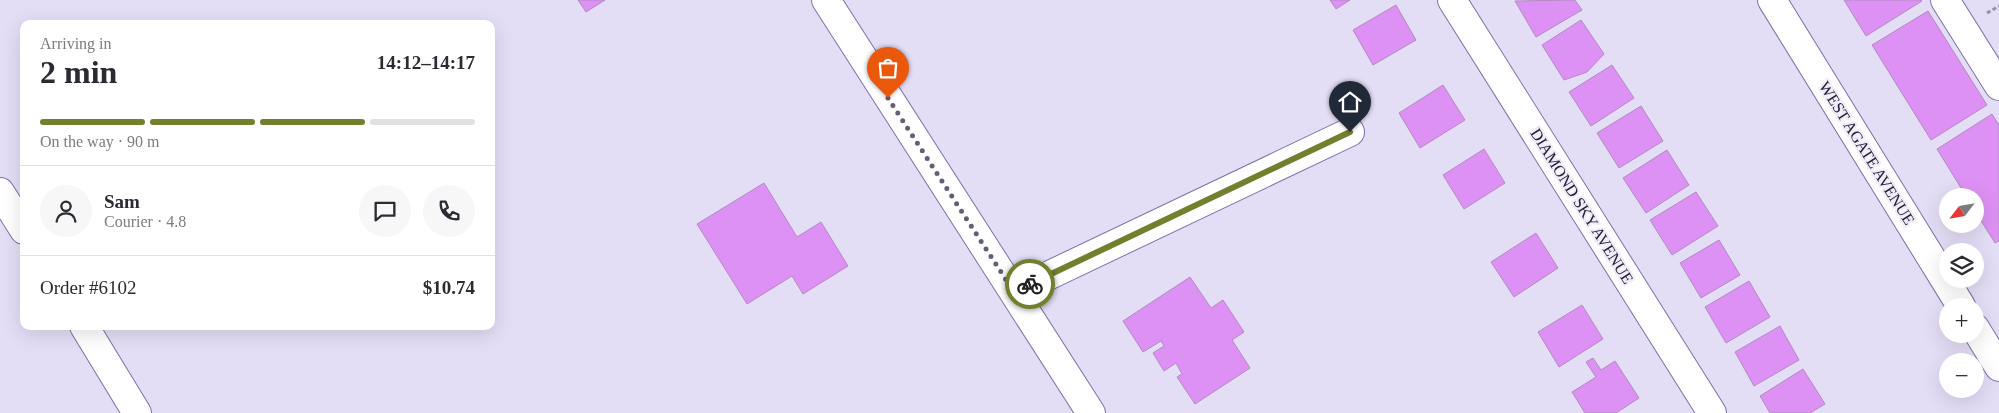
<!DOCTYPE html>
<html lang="en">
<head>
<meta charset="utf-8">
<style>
	:root { --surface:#fff; --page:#f7f7f7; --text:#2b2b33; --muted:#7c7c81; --line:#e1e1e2; --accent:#72802e }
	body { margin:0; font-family:Georgia,serif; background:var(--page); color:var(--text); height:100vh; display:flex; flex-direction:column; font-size:19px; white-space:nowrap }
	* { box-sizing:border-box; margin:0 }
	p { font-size:16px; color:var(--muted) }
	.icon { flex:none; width:28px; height:28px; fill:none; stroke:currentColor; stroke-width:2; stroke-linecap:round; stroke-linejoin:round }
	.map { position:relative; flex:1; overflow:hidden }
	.details { position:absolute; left:20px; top:20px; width:475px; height:310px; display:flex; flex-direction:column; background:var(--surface); border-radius:10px; box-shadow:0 5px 20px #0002 }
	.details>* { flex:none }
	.needle { width:32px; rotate:239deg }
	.tools { position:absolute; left:1939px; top:188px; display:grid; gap:10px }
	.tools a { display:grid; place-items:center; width:45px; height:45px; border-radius:50%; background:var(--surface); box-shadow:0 5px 20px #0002; font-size:25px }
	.pin { position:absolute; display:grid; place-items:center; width:42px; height:42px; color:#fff; margin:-51px -21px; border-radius:50% 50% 50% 0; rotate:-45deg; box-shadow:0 0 5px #0007 }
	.pin .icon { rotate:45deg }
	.courier { position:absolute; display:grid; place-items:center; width:50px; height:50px; margin:-25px; border:4px solid #72802e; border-radius:50%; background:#fff; color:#222; box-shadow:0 1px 6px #0007 }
	.headline em { font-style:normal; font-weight:700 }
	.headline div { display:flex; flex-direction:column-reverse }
	.headline { display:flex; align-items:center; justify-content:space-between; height:85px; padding:0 20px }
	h1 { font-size:32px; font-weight:700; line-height:38px }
	.bar { display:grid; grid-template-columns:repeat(4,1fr); gap:8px 5px; align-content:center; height:60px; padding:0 20px }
	.bar i { height:6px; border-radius:4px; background:var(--line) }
	.bar .on { background:var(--accent) }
	.bar p { grid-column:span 4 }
	.line { display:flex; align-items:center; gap:12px; padding:0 20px; border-top:1px solid var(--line) }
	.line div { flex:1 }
	.round { display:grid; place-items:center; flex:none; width:52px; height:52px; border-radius:26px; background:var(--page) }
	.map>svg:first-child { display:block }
	.building { fill:#dd91f4; stroke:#b28bbe }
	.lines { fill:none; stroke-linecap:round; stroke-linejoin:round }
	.street-casing { stroke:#806fa6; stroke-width:30 }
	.path { stroke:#968fa6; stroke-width:3; stroke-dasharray:4 2.5; stroke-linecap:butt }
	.street { stroke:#fff; stroke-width:28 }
	.done { stroke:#665e75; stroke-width:5; stroke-dasharray:0 9 }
	.route { stroke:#72802e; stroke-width:6 }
	.labels { text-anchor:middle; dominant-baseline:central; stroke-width:4.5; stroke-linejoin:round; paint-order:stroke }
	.street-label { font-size:16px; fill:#221a30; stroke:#f0ecf9 }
</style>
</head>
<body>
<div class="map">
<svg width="1999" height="413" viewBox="0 0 1999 413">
	<rect width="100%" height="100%" fill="#e4ddf6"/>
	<path class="building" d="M578 0H605L586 12Z
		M1330 0H1350L1336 9Z
		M1575 0 1582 10 1536 37 1515 1Z
		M1844 0H1921L1922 1 1866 36Z
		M1396 5 1416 40 1373 65 1353 30Z
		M1928 11 1987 105 1931 140 1872 45Z
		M1581 20 1604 54 1587 72 1564 80 1542 45Z
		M1612 65 1634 98 1591 126 1569 92Z
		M1443 85 1465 120 1420 148 1399 113Z
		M1641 106 1663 141 1619 168 1597 133Z
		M1992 114 1999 125V241L1995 243 1975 211V196H1966L1937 149Z
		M1484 149 1505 183 1464 209 1443 175Z
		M1667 150 1689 185 1646 213 1623 178Z
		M764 183 797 237 821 222 848 266 803 294 792 276 747 304 697 224Z
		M1696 192 1718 226 1672 255 1650 220Z
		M1536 233 1558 268 1514 297 1491 262Z
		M1719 240 1740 275 1701 298 1680 263Z
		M1190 277 1211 308 1223 300 1244 332 1232 340 1250 368 1195 404 1177 377 1182 374 1176 363 1164 371 1153 353 1164 346 1161 341 1143 352 1123 321Z
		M1749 281 1770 317 1726 343 1705 307Z
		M1582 305 1603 339 1559 367 1538 332Z
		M1780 326 1799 360 1754 386 1735 352Z
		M1593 358 1601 370 1615 361 1639 398 1616 413H1585L1572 392 1596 377 1586 362Z
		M1803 369 1825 404 1810 413H1770L1760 396Z"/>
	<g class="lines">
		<defs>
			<path id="street" d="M826 0 1091 413
				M1452 0 1712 413
				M1772 0 1961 306
				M1945 0 1999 86
				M0 192 24 230
				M1014 292 1350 132
				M84 326 137 413
				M1975 328 1999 367"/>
		</defs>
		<use href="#street" class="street-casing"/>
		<path class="path" d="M1987 13 1999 6"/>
		<use href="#street" class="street"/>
	</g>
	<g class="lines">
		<path class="done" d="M888 98 1014 292 1030 284"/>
		<path class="route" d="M1030 284 1350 132"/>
	</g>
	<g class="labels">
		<g class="street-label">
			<text transform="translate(1867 153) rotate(58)">WEST AGATE AVENUE</text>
			<text transform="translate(1582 206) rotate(58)">DIAMOND SKY AVENUE</text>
		</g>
	</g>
</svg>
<div class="tools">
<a><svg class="needle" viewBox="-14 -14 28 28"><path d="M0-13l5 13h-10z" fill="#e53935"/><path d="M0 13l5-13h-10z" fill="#7c7c81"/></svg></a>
<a><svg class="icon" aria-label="layers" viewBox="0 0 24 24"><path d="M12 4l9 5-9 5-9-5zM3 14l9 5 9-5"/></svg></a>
<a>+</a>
<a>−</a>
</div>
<div class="pin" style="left:888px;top:98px;background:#ea580c"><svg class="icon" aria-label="bag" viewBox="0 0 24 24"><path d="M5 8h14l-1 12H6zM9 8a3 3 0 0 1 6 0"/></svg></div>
<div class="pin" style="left:1350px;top:132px;background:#1f2937"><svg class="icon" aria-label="home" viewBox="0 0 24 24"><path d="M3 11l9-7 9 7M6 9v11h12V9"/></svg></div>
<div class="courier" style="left:1030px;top:284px"><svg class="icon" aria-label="bike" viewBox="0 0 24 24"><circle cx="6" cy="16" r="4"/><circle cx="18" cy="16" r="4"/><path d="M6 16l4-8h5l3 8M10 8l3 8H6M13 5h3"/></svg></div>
<section class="details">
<div class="headline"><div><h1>2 min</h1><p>Arriving in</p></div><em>14:12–14:17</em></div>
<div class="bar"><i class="on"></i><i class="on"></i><i class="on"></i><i></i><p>On the way · 90 m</p></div>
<div class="line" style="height:90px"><a class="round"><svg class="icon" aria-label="person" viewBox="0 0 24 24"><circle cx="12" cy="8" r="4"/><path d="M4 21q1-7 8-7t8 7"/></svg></a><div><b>Sam</b><p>Courier · 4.8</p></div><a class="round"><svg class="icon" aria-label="chat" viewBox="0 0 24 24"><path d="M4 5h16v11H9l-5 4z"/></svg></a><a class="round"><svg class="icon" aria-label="phone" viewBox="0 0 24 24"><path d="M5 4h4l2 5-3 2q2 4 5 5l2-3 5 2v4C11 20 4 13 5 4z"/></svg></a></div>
<div class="line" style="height:65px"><div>Order #6102</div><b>$10.74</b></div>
</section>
</div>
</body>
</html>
